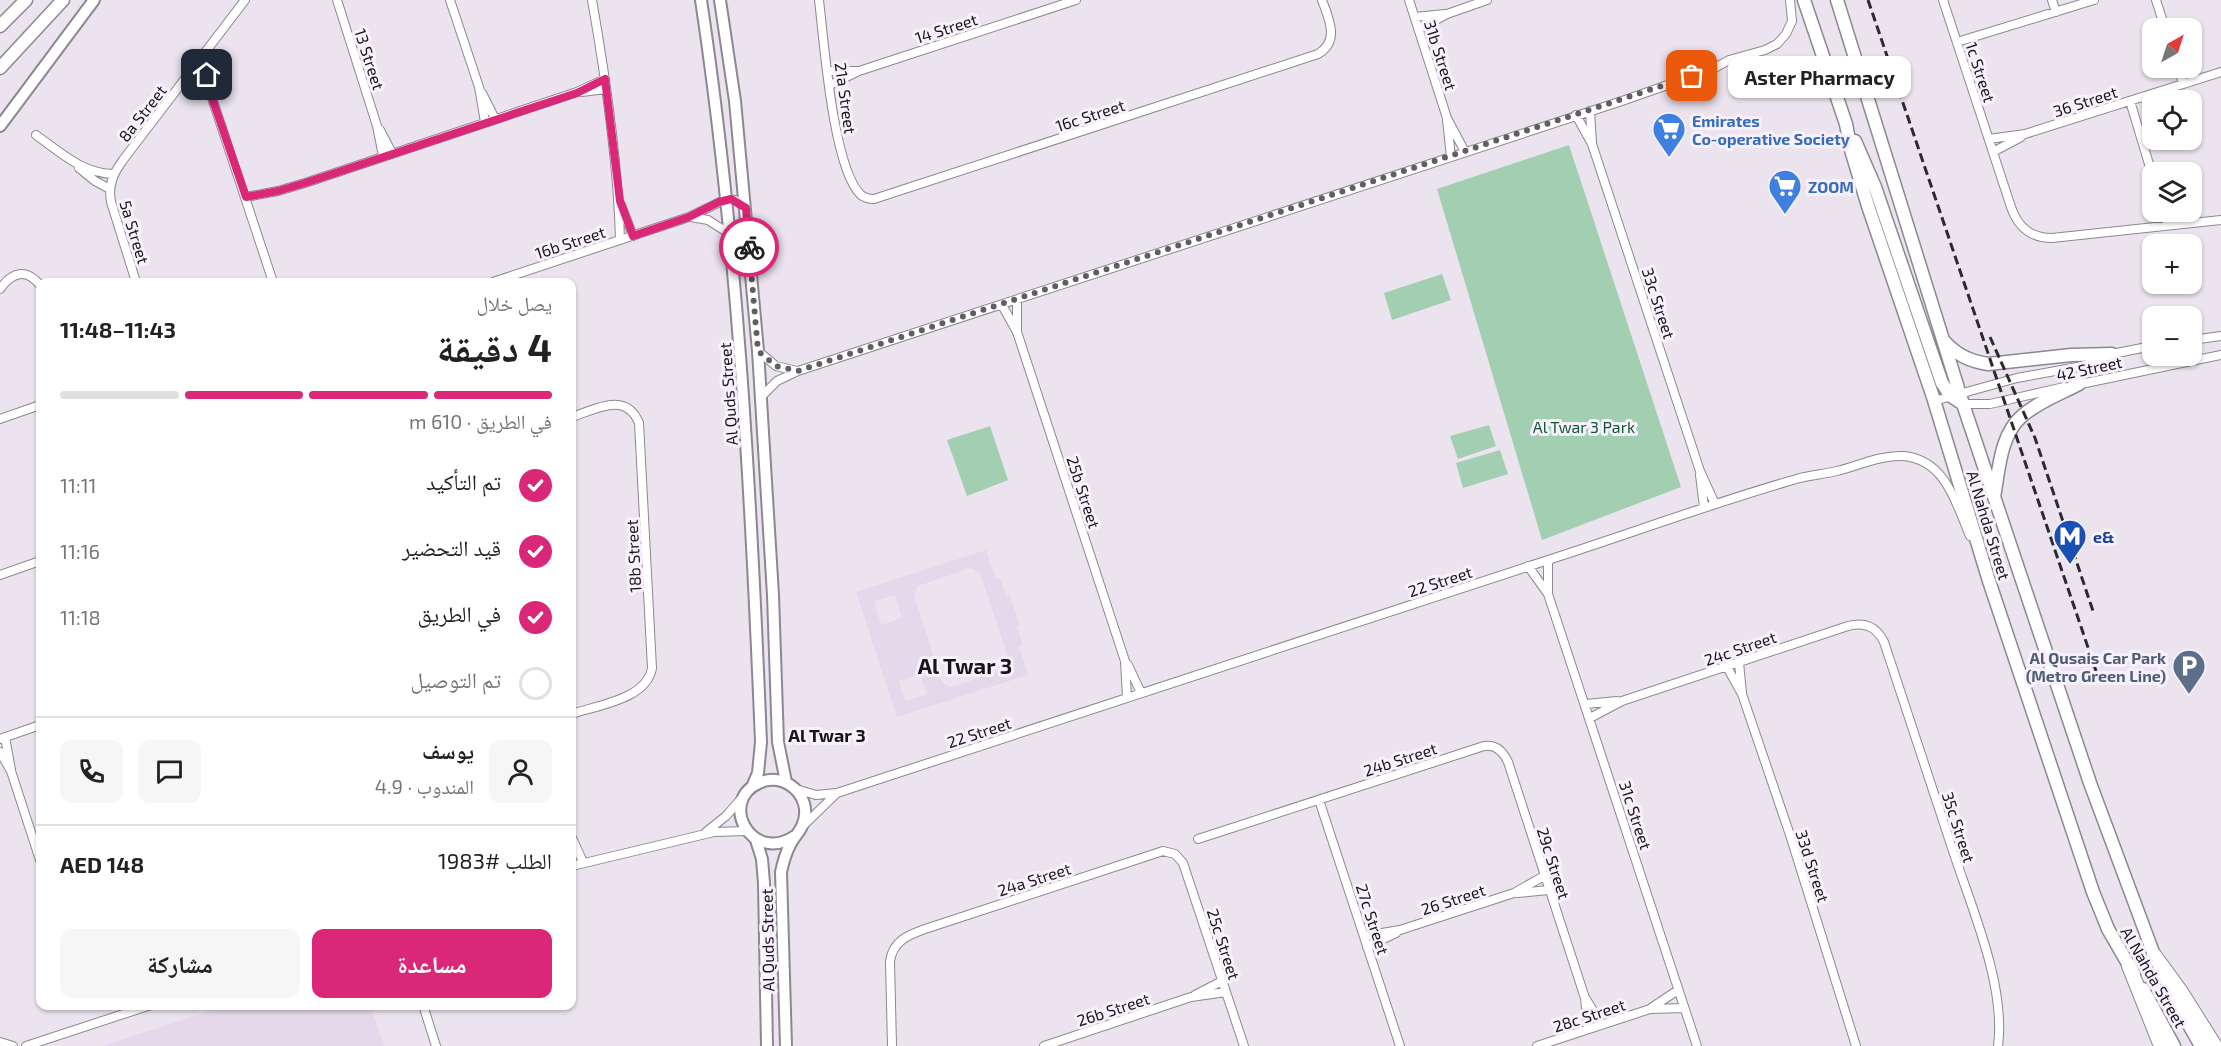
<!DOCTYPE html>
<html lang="ar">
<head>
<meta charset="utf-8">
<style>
	:root { --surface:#fff; --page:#f6f6f6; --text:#222; --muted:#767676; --line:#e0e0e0; --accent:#db2777 }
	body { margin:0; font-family:"Exo 2","Noto Naskh Arabic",sans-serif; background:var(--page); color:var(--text); direction:rtl; height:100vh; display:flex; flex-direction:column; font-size:22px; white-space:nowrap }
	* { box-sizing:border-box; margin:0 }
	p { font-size:20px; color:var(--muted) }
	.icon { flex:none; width:33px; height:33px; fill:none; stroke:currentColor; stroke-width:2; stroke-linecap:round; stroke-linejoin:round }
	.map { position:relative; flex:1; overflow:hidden; direction:ltr }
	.side { position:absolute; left:36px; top:278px; width:540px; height:732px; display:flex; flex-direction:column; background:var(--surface); border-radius:12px; box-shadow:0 2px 4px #0004; direction:rtl }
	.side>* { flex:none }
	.needle { width:39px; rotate:39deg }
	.controls { position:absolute; left:2142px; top:18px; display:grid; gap:12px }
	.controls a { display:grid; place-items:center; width:60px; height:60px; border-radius:12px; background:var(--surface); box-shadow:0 2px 4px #0004; font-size:30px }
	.pin { position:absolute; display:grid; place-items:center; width:51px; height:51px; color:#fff; margin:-26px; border-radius:12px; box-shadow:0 3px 9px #0006 }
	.courier { position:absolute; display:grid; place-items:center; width:60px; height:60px; margin:-30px; border:4px solid #db2777; border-radius:50%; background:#fff; color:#222; box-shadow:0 2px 8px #0007 }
	.bubble { position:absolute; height:42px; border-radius:12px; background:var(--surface); box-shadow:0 2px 4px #0004; font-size:20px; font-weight:700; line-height:42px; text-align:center; direction:rtl }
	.head em { font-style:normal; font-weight:700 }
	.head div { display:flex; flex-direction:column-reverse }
	.head { display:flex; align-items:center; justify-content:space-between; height:102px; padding:0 24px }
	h1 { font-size:39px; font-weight:700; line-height:45px }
	.bar { display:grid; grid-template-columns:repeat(4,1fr); gap:9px 6px; align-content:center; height:72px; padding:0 24px }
	.bar i { height:8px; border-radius:4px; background:var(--line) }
	.bar .on { background:var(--accent) }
	.bar p { grid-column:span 4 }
	.line { display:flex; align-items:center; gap:15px; padding:0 24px; border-top:2px solid var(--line) }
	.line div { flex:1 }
	.round { display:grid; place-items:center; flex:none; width:63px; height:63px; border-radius:12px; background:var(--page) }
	ol { padding:0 24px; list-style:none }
	li { display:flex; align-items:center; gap:18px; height:66px }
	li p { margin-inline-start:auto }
	li .icon { padding:6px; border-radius:50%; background:var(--accent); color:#fff; stroke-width:4 }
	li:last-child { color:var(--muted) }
	li i { width:33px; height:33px; border:3px solid var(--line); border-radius:50% }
	.button { display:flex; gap:12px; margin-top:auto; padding:12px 24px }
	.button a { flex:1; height:69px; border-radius:12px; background:var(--accent); color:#fff; font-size:24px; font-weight:700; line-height:69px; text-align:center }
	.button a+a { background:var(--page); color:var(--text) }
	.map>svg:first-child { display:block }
	.built { fill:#e4d9eb; fill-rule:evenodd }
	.green { fill:#a2ceb1 }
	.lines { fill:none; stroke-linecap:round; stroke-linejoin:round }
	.street-casing { stroke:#8d8791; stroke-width:10 }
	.secondary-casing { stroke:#8d8791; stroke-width:14 }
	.primary-casing { stroke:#8d8791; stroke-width:15 }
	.highway-casing { stroke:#8d8791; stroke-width:16 }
	.street { stroke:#fff; stroke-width:8 }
	.secondary { stroke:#fff; stroke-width:10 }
	.primary { stroke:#fff; stroke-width:12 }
	.highway { stroke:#fff; stroke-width:14 }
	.rail { stroke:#2d2a2f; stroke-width:3; stroke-dasharray:9 4.5; stroke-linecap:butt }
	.done { stroke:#615d64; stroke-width:6; stroke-dasharray:0 10.8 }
	.route { stroke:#db2777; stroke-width:8 }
	.labels { text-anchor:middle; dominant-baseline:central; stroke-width:6; stroke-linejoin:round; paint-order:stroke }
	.street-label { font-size:16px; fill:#171519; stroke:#f8f1fd }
	.shop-label { font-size:16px; font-weight:bold; fill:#366cbe; stroke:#f8f1fd; text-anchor:start }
	.park-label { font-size:16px; fill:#0e5532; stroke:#f8f1fd }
	.transit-label { font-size:16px; font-weight:bold; fill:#164399; stroke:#f8f1fd; text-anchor:start }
	.service-label { font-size:16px; font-weight:bold; fill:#4e5e75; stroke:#f8f1fd; text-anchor:end }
	.neighbourhood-label { font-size:18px; font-weight:bold; fill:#171519; stroke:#f8f1fd }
	.district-label { font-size:22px; font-weight:bold; fill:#171519; stroke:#f8f1fd }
</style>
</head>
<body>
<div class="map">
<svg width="2221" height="1046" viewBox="0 0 2221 1046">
	<rect width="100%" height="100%" fill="#ebe4ef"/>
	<path class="built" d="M986 550 996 579 1000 578 1006 596 1010 595 1020 626 1017 627 1023 645 1019 647 1028 675 897 717 856 592ZM971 568 980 573 1009 660 1004 670 951 687 942 682 914 595 918 586ZM895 595 902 618 881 625 874 601ZM920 674 927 694 906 701 899 681Z
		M229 1005H370L384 1046H102Z"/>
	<path class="green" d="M1569 145 1681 487 1542 540 1437 189Z
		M1442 274 1451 300 1392 320 1384 293Z
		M1489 425 1496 446 1458 459 1450 436Z
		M990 426 1008 480 967 496 947 440Z
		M1500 450 1508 474 1463 488 1456 463Z"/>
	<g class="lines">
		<defs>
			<path id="street" d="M337 0 377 126 383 156
				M450 0 479 87 485 122
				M592 0C606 79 618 160 620 240
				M819 0C824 41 833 169 861 195 865 198 869 199 874 199L1318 54C1340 41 1329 19 1322 0
				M1409 0 1447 118 1465 152
				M1943 0 2011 207C2018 227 2030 238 2052 238L2221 220
				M2052 0 2056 12
				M2156 0 2165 28
				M1415 17 1445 14
				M1419 29 1447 14 1487 0
				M1957 42 2094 0
				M202 58 209 89 273 282
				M2178 68 2183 83
				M193 70 208 87
				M828 71H857
				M830 85 859 71 1076 0
				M582 92 606 89
				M482 93 495 119
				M2130 101 2152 174
				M1590 111 1592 143
				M1576 115 1592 144 1700 471 1715 504
				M1447 120 1451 157
				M380 130 392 153
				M36 135C60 152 83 174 114 174
				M1989 139 2025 134 2221 72
				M1993 152 2021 137
				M79 168 95 181 110 189
				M246 197 278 191 305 183 577 92 605 79
				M621 205 633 236
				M2164 212 2168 225
				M691 217 708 220 730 234
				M136 282 111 202C108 185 113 174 123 160L245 0
				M493 282 689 217 726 199 735 200 746 208
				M0 289C12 272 26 268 40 285
				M1017 300V332
				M1002 305 1017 332 1125 661 1127 697
				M2192 340 2221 336
				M758 351 776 366 797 371
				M2076 385 2221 355
				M761 397 777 381 798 371 1622 101 1713 69 1729 60 1765 50 1777 44 1786 34 1792 21 1790 0
				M1934 401 2017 378 2083 366 2112 354 2152 346
				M1963 404H1990L2064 387
				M572 417C596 409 626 391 639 423L652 668C647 699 598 705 572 714
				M0 419 40 405
				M1700 475 1704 507
				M1528 566 1548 594 1697 1046
				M0 575 40 561
				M1548 594V560
				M1739 663 1742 693
				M1128 665 1141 693
				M1727 667 1742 694 1791 838 1856 1046
				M1586 704 1617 701
				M1590 718 1622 701 1848 626C1865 622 1876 626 1884 642 1907 712 1930 781 1953 851 1972 909 2006 986 1998 1046
				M5 737 11 770
				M0 739 40 725
				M0 752 11 771 40 860
				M796 789 816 795 837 793C1074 715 1311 637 1548 560 1632 533 1715 502 1800 478 1812 475 1825 474 1837 471 1858 466 1881 455 1903 456 1945 459 1956 503 1970 536
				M1319 800 1400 1046
				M804 825 836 794
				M706 832 726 816 741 799
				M572 838 583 862
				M1198 839 1484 746C1496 744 1503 751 1508 762L1585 998 1588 1029
				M572 866 714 832 747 831
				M1518 893 1548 890
				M1364 936 1400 930 1514 893 1544 876
				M1367 947 1396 933
				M1195 995 1222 981
				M1586 999 1601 1024
				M423 1005 436 1046
				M1651 1008 1678 990
				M0 1042 13 1046
				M26 1046 151 1005
				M892 1046 890 961C893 941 908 935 925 929L1163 851 1175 854 1183 863 1244 1046
				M1044 1046 1191 997 1226 992
				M1537 1046 1650 1009 1684 1008"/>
			<path id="secondary" d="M701 0C738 246 751 494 761 742L758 773 752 787
				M720 0 735 101 758 351 773 595 778 742 786 782
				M0 126 94 0
				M756 840 762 859 764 883 767 1046
				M786 1046 781 872C783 863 785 854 790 845 793 838 799 833 802 826 809 811 804 794 790 785 781 779 769 778 759 783 718 801 751 865 795 836"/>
			<path id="primary" d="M1804 0 1846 124 1851 150 1868 206 1933 397 1989 581 2093 892 2108 929 2134 974
				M1837 0 1963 404 2090 783 2154 955 2180 1009 2201 1046
				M0 26 26 0
				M0 68 63 0
				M1855 141 1875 187 1942 383 1951 396 1963 404
				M1944 341C1957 355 1969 361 1988 364L2071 355 2112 354
				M1994 497C1999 470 2000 435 2022 416 2038 402 2060 394 2079 384
				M2143 989 2174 1046"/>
			<path id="highway" d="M2154 955 2181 992 2215 1046
				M2129 966 2161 1046"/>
		</defs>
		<use href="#street" class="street-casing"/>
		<use href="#secondary" class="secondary-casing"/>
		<use href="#primary" class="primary-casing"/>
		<use href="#highway" class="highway-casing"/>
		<use href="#street" class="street"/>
		<use href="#secondary" class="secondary"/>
		<use href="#primary" class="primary"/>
		<use href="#highway" class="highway"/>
		<path class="rail" d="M1868 0 2096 671
			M1990 337 2035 438 2093 611"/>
	</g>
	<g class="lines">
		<path class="done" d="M749 247 758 351 776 366 798 371 1692 76"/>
		<path class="route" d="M207 75 209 89 246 197 278 191 305 183 577 93 605 79 620 201 633 236 689 217 719 202 731 199 746 208 749 247"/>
	</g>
	<defs>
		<symbol id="supermarket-pin" viewBox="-11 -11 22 30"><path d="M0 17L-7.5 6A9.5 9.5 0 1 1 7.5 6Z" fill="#3f7fe0" stroke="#f8f1fd"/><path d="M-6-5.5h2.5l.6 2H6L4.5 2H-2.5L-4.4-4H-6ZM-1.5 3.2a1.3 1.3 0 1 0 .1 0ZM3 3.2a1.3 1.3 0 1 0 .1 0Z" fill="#fff"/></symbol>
		<symbol id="metro-pin" viewBox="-11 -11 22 30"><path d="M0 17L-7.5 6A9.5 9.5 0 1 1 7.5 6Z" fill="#1a4fb4" stroke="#f8f1fd"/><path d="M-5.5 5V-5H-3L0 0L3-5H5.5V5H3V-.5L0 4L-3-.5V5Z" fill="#fff"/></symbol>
		<symbol id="parking-pin" viewBox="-11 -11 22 30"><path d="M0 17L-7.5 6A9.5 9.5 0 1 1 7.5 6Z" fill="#5c6f8a" stroke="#f8f1fd"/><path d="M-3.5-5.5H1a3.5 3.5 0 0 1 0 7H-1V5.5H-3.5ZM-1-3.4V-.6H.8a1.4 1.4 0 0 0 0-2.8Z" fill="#fff"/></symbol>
	</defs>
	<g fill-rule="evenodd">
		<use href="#supermarket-pin" x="1650" y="110" width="38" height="52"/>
		<use href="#supermarket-pin" x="1766" y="167" width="38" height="52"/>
		<use href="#metro-pin" x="2051" y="517" width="38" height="52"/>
		<use href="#parking-pin" x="2170" y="647" width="38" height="52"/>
	</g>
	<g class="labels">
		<g class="street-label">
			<text transform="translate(946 28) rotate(-18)">14 Street</text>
			<text transform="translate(1441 55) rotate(72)">31b Street</text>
			<text transform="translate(370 59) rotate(72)">13 Street</text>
			<text transform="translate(1981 72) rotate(72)">1c Street</text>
			<text transform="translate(846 98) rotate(82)">21a Street</text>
			<text transform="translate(2085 101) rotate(-18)">36 Street</text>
			<text transform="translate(142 113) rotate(-52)">8a Street</text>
			<text transform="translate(1090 115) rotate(-18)">16c Street</text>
			<text transform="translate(135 232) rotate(73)">5a Street</text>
			<text transform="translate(570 242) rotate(-18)">16b Street</text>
			<text transform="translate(1659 303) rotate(72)">33c Street</text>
			<text transform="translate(2089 368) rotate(-12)">42 Street</text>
			<text transform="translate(728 394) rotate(-94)">Al Quds Street</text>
			<text transform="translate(1084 492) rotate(72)">25b Street</text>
			<text transform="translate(1989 525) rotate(73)">Al Nahda Street</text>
			<text transform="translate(633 556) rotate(-93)">18b Street</text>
			<text transform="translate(1440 581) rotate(-18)">22 Street</text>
			<text transform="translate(1740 648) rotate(-19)">24c Street</text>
			<text transform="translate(979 732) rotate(-18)">22 Street</text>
			<text transform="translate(1400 759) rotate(-18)">24b Street</text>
			<text transform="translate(1636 815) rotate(72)">31c Street</text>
			<text transform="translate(1959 827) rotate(72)">35c Street</text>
			<text transform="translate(1554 863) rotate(72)">29c Street</text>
			<text transform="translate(1813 866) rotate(72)">33d Street</text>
			<text transform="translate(1034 879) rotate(-18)">24a Street</text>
			<text transform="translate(1453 899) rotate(-18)">26 Street</text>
			<text transform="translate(1373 919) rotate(72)">27c Street</text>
			<text transform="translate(767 940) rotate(-91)">Al Quds Street</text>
			<text transform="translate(1224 944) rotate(72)">25c Street</text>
			<text transform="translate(2154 977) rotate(60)">Al Nahda Street</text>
			<text transform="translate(1113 1009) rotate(-18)">26b Street</text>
			<text transform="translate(1589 1015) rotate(-18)">28c Street</text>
		</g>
		<g class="shop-label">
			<text x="1692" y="120">Emirates<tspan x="1692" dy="18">Co-operative Society</tspan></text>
			<text x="1808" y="186">ZOOM</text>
		</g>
		<g class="park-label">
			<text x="1584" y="426">Al Twar 3 Park</text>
		</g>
		<g class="transit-label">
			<text x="2093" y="536">e&amp;</text>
		</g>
		<g class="service-label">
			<text x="2166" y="657">Al Qusais Car Park<tspan x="2166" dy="18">(Metro Green Line)</tspan></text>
		</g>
		<g class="neighbourhood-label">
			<text x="827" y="735">Al Twar 3</text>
		</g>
		<g class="district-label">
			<text x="965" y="665">Al Twar 3</text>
		</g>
	</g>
</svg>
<div class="controls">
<a><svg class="needle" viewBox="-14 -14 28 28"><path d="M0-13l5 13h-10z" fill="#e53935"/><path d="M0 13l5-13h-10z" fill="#767676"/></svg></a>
<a><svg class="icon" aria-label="locate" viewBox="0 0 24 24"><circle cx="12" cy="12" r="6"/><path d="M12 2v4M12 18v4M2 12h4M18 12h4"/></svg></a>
<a><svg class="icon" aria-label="layers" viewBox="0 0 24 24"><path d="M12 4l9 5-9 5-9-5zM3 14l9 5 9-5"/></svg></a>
<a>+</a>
<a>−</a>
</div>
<div class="pin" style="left:1692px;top:76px;background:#ea580c"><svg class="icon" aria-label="bag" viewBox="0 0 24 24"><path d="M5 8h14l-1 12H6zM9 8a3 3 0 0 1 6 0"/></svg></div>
<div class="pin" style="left:207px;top:75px;background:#1f2937"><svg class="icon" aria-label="home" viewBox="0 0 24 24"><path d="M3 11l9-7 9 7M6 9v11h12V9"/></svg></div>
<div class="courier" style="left:749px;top:247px"><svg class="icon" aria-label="bike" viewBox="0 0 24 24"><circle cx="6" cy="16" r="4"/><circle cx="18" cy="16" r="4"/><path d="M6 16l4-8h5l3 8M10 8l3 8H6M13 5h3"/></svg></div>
<div class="bubble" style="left:1728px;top:56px;width:183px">Aster Pharmacy</div>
<section class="side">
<div class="head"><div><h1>4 دقيقة</h1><p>يصل خلال</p></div><em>11:43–11:48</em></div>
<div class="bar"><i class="on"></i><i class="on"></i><i class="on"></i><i></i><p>في الطريق · 610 m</p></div>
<ol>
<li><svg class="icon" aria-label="check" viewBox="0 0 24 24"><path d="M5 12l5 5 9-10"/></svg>تم التأكيد<p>11:11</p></li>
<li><svg class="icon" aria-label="check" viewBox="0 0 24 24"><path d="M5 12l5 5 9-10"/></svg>قيد التحضير<p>11:16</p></li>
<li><svg class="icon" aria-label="check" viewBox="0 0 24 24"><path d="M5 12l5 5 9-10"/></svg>في الطريق<p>11:18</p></li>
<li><i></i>تم التوصيل</li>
</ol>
<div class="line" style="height:108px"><a class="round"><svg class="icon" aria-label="person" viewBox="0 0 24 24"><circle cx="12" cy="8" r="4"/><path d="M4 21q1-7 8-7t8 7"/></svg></a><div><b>يوسف</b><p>المندوب · 4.9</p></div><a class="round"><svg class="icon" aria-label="chat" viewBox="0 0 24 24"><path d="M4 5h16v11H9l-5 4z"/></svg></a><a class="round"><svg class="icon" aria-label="phone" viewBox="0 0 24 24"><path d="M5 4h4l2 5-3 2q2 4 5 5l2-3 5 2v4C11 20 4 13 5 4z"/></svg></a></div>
<div class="line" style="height:78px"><div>الطلب #1983</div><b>AED 148</b></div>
<div class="button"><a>مساعدة</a><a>مشاركة</a></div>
</section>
</div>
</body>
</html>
